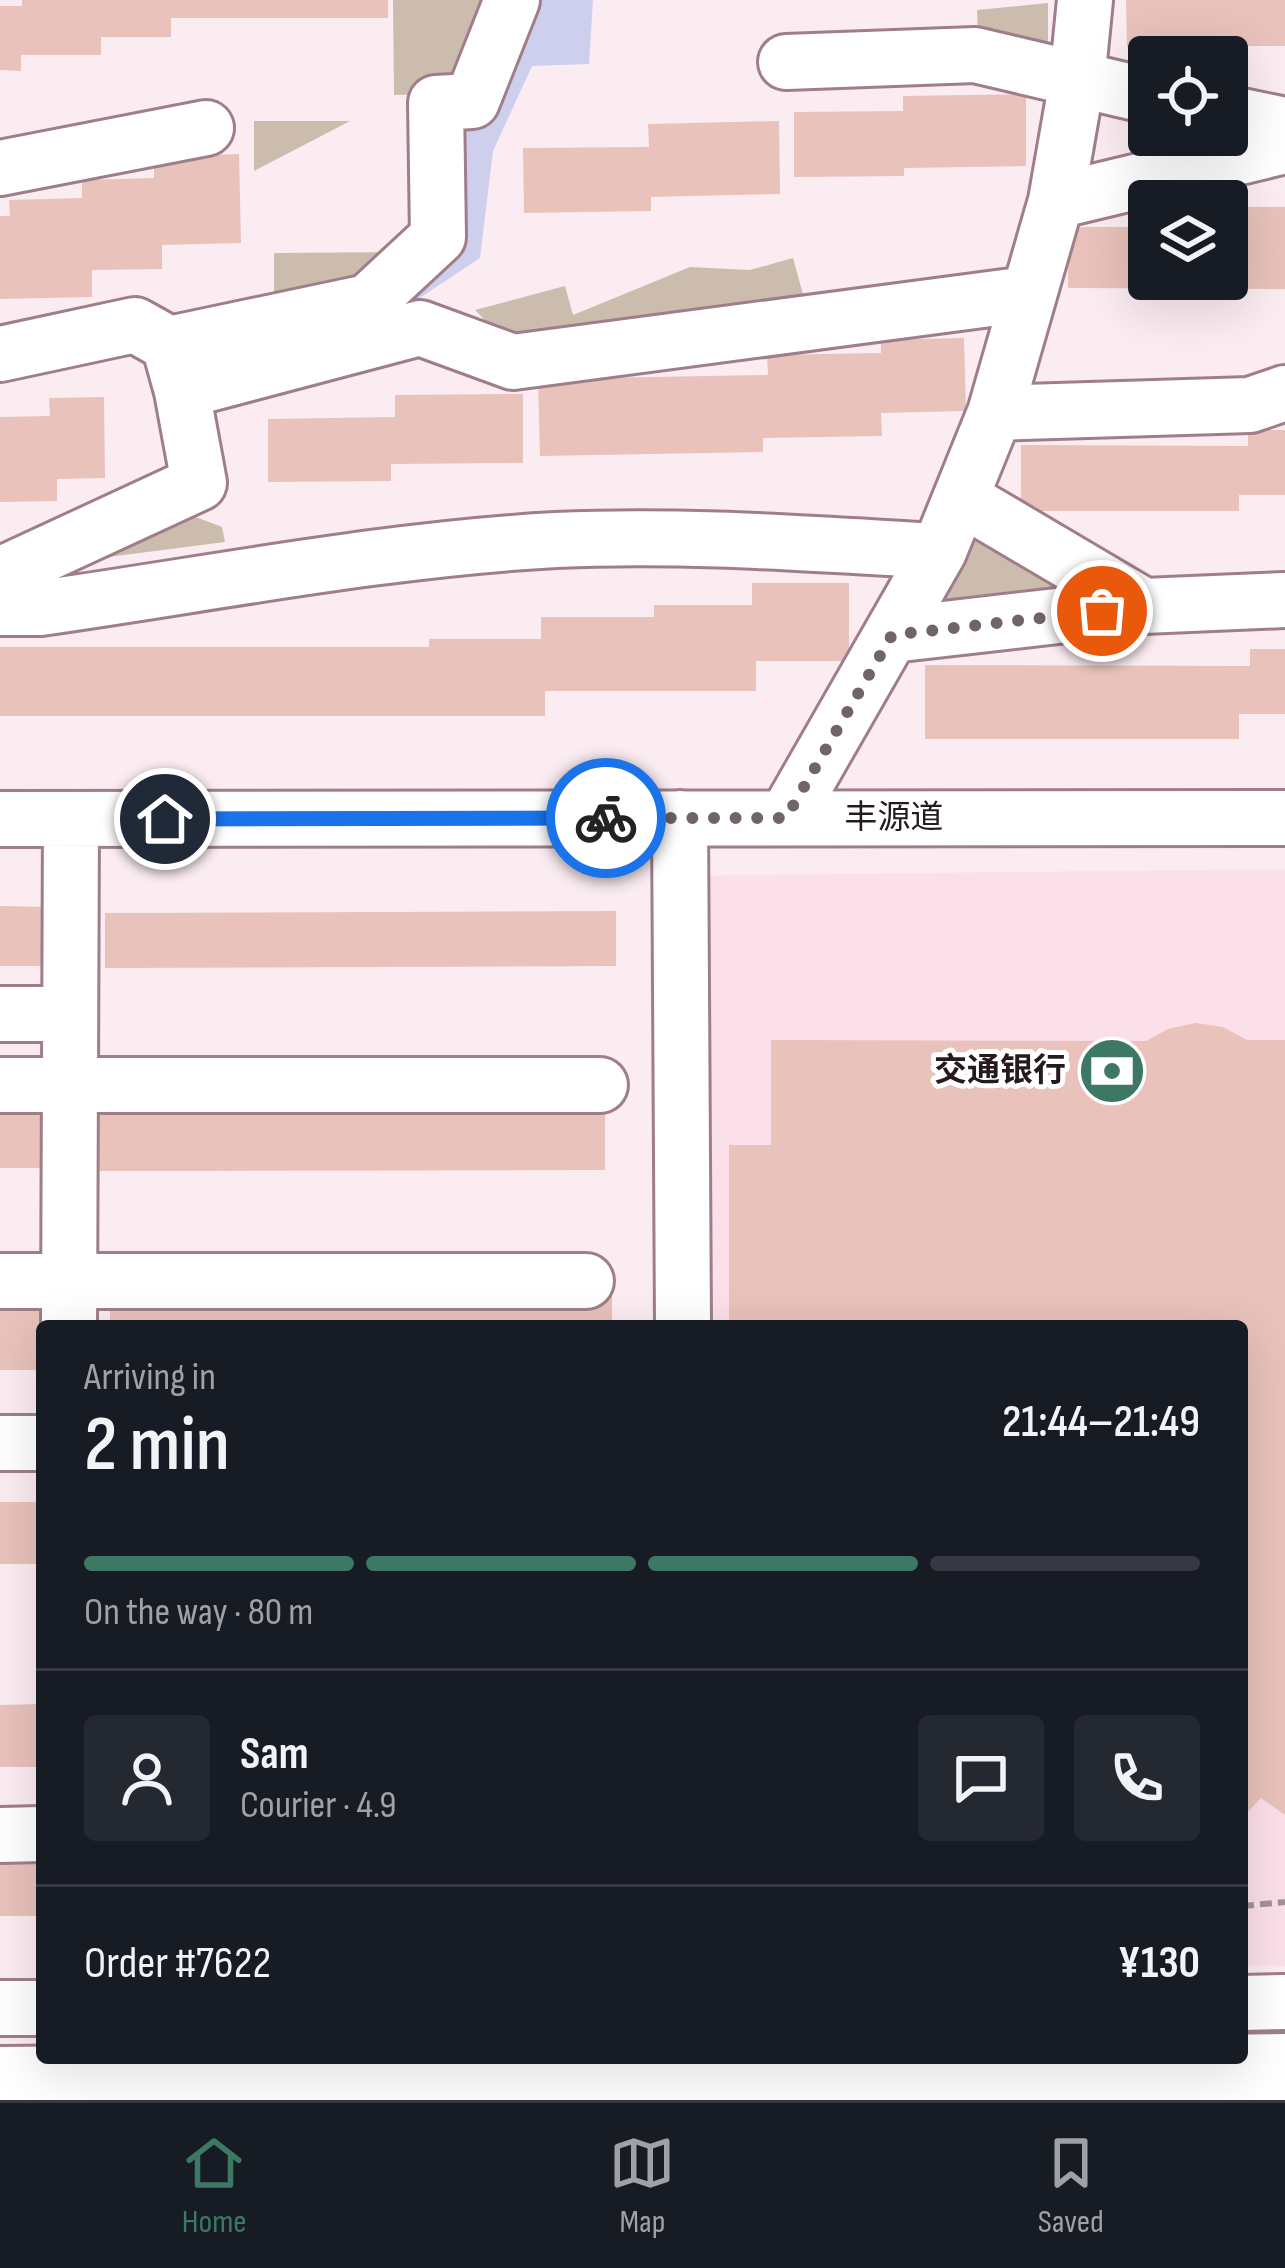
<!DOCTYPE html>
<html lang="en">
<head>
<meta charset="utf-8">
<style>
	:root { --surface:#171b24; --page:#242831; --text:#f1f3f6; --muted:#9ea1a6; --line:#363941; --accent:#3c7863 }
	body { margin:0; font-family:"Sofia Sans Condensed","Noto Sans SC",sans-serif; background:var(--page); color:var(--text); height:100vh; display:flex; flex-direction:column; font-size:45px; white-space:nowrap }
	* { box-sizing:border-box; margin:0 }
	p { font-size:39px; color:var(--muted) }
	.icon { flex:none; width:66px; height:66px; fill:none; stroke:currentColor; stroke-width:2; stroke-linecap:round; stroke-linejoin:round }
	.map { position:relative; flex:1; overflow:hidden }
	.side { position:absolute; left:36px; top:1320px; width:1212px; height:744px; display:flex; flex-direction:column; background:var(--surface); border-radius:12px; box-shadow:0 12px 48px #0002 }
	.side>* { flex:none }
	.controls { position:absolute; left:1128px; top:36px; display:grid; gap:24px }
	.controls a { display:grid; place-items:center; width:120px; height:120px; border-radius:12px; background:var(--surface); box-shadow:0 12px 48px #0002; font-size:60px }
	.pin { position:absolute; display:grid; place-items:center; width:102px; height:102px; color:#fff; margin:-51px; border:6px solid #fff; border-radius:50%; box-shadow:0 3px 12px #0007 }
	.courier { position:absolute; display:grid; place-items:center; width:120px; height:120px; margin:-60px; border:9px solid #1a73e8; border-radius:50%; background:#fff; color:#222; box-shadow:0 3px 15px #0007 }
	.overview em { font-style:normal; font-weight:600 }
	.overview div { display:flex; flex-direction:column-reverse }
	.overview { display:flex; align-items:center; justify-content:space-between; height:204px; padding:0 48px }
	h1 { font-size:78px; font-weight:600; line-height:90px }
	.bar { display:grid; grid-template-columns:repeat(4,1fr); gap:18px 12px; align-content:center; height:144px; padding:0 48px }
	.bar i { height:15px; border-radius:9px; background:var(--line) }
	.bar .on { background:var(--accent) }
	.bar p { grid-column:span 4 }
	.line { display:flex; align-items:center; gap:30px; padding:0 48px; border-top:3px solid var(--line) }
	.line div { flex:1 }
	.round { display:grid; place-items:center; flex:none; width:126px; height:126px; border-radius:12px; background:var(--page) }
	.tabs { display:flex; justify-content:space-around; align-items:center; height:168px; border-top:3px solid var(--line); background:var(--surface); font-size:33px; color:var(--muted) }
	.tabs a { display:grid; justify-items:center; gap:6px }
	.tabs .on { color:var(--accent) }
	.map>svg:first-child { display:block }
	.built { fill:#fbdfe9 }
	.green { fill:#cbbcae }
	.water { fill:#ceceed }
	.building { fill:#e8c2bb }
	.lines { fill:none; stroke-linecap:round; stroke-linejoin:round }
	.minor-casing { stroke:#9f7e8a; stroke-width:60 }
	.major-casing { stroke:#9f7e8a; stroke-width:72 }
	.path { stroke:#a19398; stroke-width:6; stroke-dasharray:12 6; stroke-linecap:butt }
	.minor { stroke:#fff; stroke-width:54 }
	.major { stroke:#fff; stroke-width:66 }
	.done { stroke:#716468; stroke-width:12; stroke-dasharray:0 21.6 }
	.route { stroke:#1a73e8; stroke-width:15 }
	.labels { text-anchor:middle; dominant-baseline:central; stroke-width:10; stroke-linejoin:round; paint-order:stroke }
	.street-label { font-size:33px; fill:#271a1f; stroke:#fff }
	.poi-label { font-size:33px; font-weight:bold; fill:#271a1f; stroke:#fff; text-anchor:end }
</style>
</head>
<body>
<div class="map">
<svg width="1285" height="2100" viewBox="0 0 1285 2100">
	<rect width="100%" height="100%" fill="#fbecf1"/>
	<path class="built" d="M1285 869V1966L1242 1965V1326H666L667 876Z"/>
	<path class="green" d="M393 0H504L467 94 394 95Z
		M1048 3V52L978 39 977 10Z
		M254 121H350L254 171Z
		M403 252 369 286 274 308V253Z
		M793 258 804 298 506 342 475 310 565 286 573 315 690 267 750 270Z
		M185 513 222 527 225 542 38 566Z
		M973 531 1100 596 933 614Z"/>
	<path class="water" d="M528 0H593L589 64 532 66 493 151 480 258 406 307 380 308 454 239 452 108Z"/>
	<path class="building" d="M22 0H388V18H171V37H101V55H21V71L0 70V6H22Z
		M1126 0H1285V46L1127 47Z
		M1026 94V166L904 168V176L794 177V112L903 111V96Z
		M779 121 780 194 651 197V211L524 213 523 148 649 147 648 124Z
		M239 154 241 243 162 245V269L92 270V297L0 299V216H10L9 200 82 198V180L154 178V157Z
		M1227 207H1285V289L1068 288V227H1149V279H1227Z
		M964 338 966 411 881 413 882 436 763 438V452L540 456 538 379 768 375 767 355 881 353V340Z
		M523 394V463L391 464V481L268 482V419L395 417V395Z
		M104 397 105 478 57 479V501L0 502V417L50 416 49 398Z
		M1248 430H1285V495H1239V511H1021V445L1248 446Z
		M752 583H849V661H756V691H545V716H0V647H429V639H541V617H654V605H752Z
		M1250 649H1285V714H1239V739H925V665L1250 666Z
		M0 906 49 907V966H0Z
		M616 911V966L105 968V913Z
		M1196 1023 1223 1027 1247 1040H1285V1815L1261 1798 1242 1818V1326H729V1145H771V1040L1146 1041 1168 1029Z
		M0 1106H57V1168H0Z
		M605 1109V1170L95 1171V1110Z
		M612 1296V1326H110V1299Z
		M0 1308H53V1326H42V1370H0Z
		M0 1502H42V1564H0Z
		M42 1704V1767H0V1705Z
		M0 1819H42V1916H0Z"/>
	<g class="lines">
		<defs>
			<path id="minor" d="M786 62 975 55 1149 96
				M1227 113 1285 125
				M0 168 206 128
				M1056 201 1285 146
				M0 354 135 325 169 344
				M182 391 420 328 513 362 1028 294
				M995 413 1250 405 1285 393
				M961 498 1144 606
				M0 575 199 483 182 391 169 344 368 302 438 237 436 103 472 101 512 0
				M0 608H40C209 584 387 549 556 540 684 534 812 544 939 551
				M892 635 1144 606 1285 600
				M680 818 683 1326
				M786 818 939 551 995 413 1056 201 1077 81 1085 0
				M0 819 1285 818
				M0 1014H70
				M0 1085H600
				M0 1281H586
				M69 1326 71 819
				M0 1443H42
				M0 1835 42 1834
				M1242 2003 1285 2002
				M0 2008H42"/>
			<path id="major" d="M0 2080 1285 2067"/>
		</defs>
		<use href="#minor" class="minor-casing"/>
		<use href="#major" class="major-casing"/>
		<path class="path" d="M1242 1906 1285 1902"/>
		<use href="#minor" class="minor"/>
		<use href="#major" class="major"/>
	</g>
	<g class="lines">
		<path class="done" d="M606 818H786L892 635 1102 611"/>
		<path class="route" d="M165 819 606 818"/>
	</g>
	<defs>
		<symbol id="bank-disc" viewBox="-11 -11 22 22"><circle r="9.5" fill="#3c7863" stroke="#fff"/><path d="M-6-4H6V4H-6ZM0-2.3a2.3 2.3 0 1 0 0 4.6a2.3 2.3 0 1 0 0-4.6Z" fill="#fff"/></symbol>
	</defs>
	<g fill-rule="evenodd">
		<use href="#bank-disc" x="1074" y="1033" width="76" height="76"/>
	</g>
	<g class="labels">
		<g class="street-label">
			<text x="894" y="818">丰源道</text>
		</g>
		<g class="poi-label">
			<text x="1066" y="1071">交通银行</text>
		</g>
	</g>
</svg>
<div class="controls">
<a><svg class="icon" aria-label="locate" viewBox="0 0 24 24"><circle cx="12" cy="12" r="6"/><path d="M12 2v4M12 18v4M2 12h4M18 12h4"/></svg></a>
<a><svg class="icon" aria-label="layers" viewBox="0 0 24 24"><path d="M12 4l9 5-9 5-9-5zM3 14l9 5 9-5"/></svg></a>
</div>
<div class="pin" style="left:1102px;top:611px;background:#ea580c"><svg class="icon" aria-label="bag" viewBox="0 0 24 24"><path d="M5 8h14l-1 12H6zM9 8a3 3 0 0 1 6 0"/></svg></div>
<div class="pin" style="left:165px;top:819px;background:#1f2937"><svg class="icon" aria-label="home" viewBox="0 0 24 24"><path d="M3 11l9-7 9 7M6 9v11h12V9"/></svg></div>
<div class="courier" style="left:606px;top:818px"><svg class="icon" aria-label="bike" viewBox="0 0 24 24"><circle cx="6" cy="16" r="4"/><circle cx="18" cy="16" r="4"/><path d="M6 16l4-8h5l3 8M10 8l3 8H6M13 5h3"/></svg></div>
<section class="side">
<div class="overview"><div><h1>2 min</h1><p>Arriving in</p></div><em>21:44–21:49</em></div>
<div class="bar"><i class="on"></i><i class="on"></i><i class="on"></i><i></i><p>On the way · 80 m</p></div>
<div class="line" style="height:216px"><a class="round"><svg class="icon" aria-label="person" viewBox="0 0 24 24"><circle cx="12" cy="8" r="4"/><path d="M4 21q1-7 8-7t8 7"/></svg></a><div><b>Sam</b><p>Courier · 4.9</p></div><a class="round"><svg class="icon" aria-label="chat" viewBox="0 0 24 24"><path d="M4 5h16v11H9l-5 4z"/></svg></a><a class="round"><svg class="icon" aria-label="phone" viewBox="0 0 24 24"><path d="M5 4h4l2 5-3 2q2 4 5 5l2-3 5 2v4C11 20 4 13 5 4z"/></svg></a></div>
<div class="line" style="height:156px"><div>Order #7622</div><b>¥130</b></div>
</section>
</div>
<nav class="tabs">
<a class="on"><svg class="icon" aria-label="home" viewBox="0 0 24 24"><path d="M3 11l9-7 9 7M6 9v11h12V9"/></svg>Home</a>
<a><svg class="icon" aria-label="map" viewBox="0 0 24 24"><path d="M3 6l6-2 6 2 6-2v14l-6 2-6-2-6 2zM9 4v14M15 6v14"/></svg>Map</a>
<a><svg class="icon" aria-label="saved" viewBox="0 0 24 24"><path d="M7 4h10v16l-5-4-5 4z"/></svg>Saved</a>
</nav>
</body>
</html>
